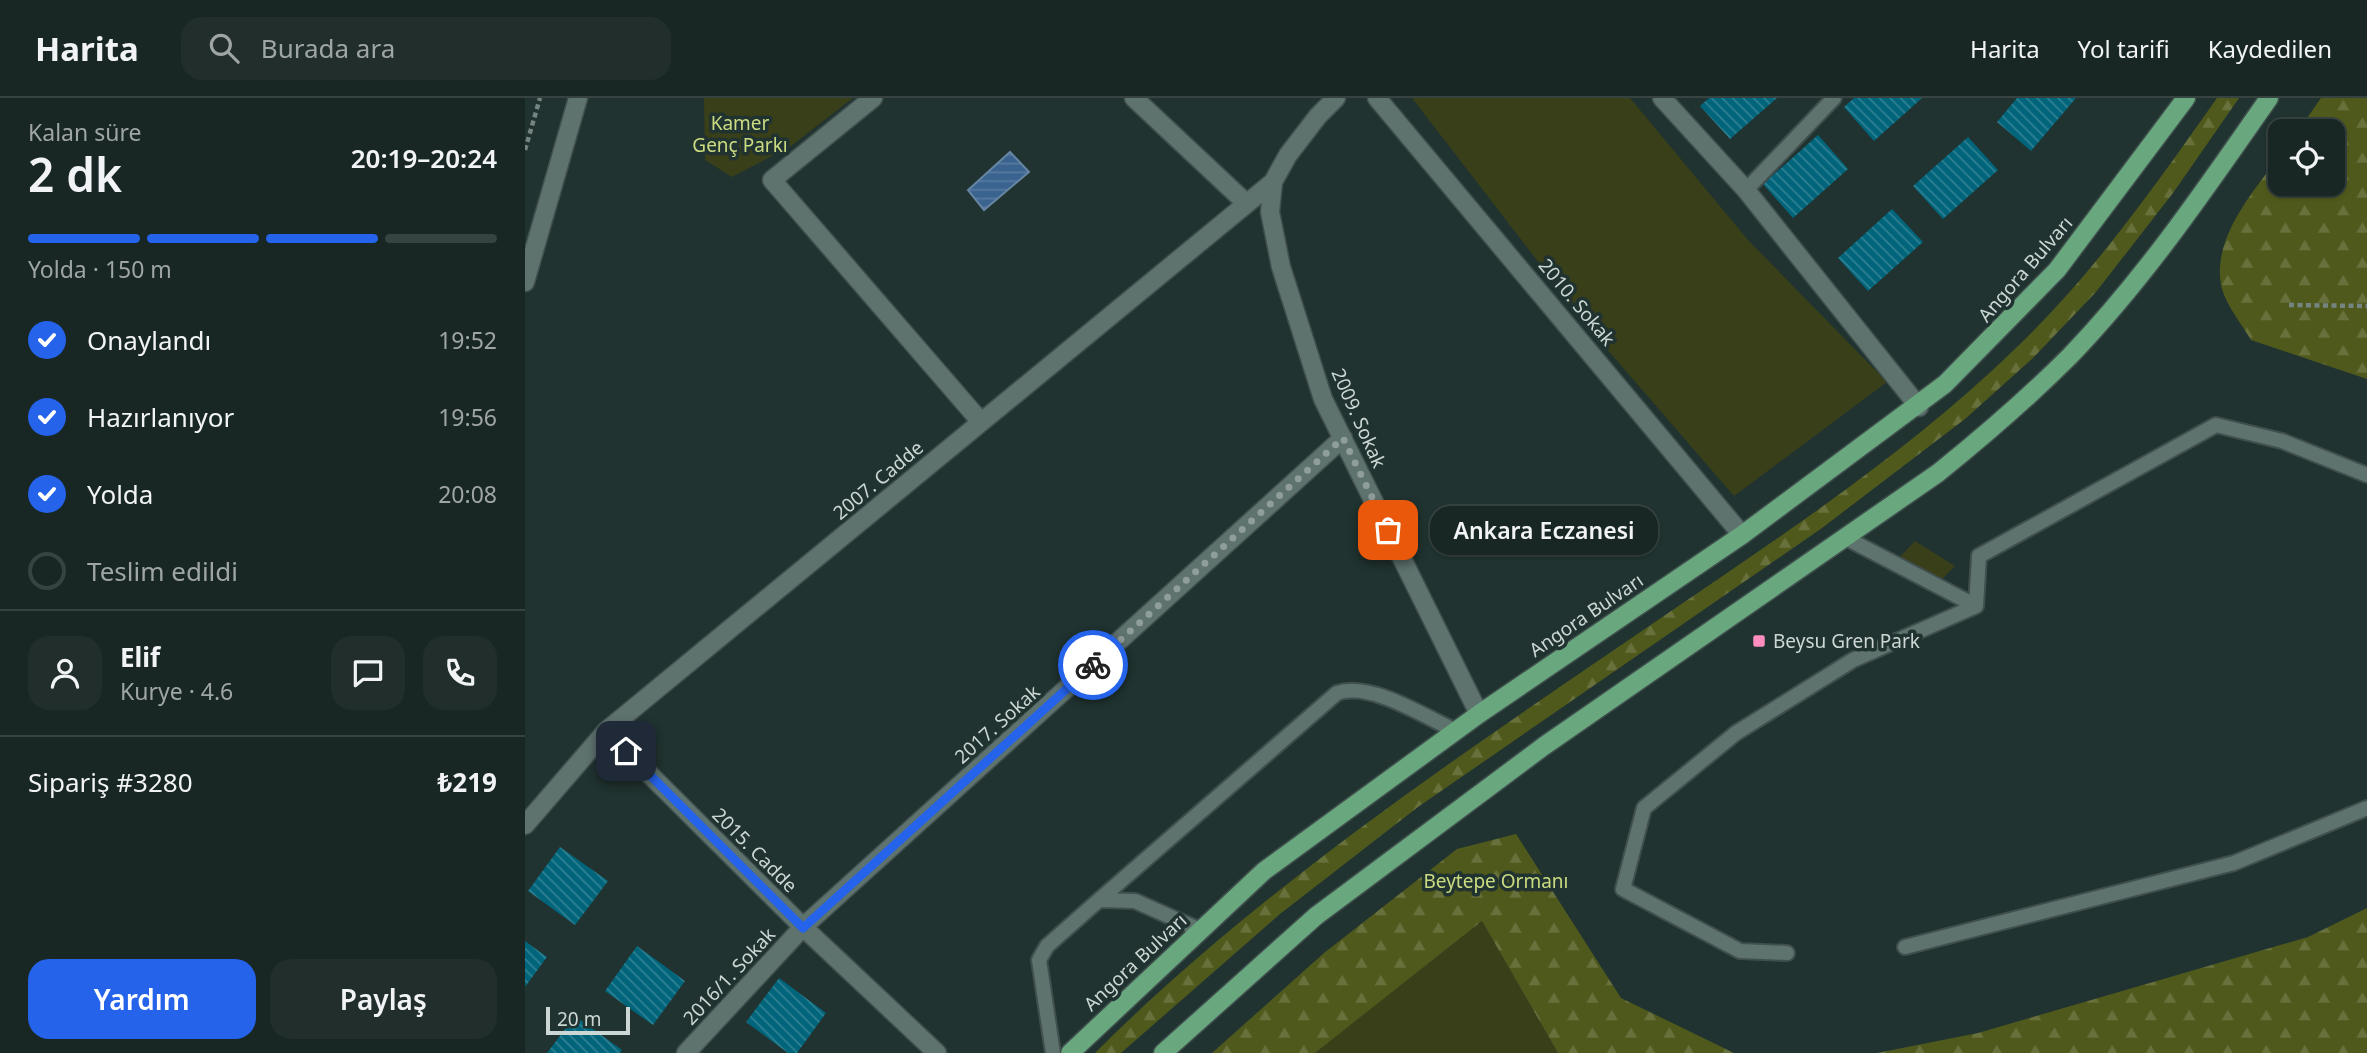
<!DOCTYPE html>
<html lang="tr">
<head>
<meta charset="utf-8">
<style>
	:root { --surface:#182624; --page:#212e2c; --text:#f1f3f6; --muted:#9fa5a6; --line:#364341; --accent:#2563eb }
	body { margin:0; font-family:"Noto Sans",sans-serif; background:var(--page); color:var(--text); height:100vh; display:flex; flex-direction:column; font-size:26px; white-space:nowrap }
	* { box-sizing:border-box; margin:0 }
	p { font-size:23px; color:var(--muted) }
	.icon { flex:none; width:38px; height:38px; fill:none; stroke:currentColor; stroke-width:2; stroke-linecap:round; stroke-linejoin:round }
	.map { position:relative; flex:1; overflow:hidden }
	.panel { display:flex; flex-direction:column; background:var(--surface); width:525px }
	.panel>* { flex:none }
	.tools { position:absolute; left:1743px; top:21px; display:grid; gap:14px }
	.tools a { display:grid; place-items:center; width:77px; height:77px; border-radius:14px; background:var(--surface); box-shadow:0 2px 5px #0004,0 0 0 2px var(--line); font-size:35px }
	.scale { position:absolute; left:21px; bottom:18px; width:84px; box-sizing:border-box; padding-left:7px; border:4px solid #ccd7d5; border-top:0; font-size:19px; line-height:24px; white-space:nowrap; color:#ccd7d5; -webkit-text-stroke:5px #203330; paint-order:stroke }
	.pin { position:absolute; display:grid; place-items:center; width:60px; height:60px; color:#fff; margin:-30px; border-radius:14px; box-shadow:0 4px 10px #0006 }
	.courier { position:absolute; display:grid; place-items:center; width:70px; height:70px; margin:-35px; border:5px solid #2563eb; border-radius:50%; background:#fff; color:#222; box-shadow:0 2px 9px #0007 }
	.bubble { position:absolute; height:49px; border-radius:21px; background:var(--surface); box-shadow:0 2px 5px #0004,0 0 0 2px var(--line); font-size:23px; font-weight:600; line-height:49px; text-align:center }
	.summary em { font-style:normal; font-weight:600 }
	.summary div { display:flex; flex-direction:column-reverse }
	.summary { display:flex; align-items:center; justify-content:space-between; height:119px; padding:0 28px }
	h1 { font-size:46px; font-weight:600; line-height:52px }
	.bar { display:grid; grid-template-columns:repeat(4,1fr); gap:10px 7px; align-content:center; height:84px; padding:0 28px }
	.bar i { height:9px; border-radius:5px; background:var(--line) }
	.bar .on { background:var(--accent) }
	.bar p { grid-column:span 4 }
	.line { display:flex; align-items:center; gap:18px; padding:0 28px; border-top:2px solid var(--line) }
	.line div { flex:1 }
	.round { display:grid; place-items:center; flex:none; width:74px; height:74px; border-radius:21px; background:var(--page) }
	ol { padding:0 28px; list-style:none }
	li { display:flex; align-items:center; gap:21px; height:77px }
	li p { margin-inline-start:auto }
	li .icon { padding:7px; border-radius:50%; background:var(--accent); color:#fff; stroke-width:4 }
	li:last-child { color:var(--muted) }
	li i { width:38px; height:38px; border:4px solid var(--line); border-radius:50% }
	.action { display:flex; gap:14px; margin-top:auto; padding:14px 28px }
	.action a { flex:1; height:80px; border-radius:21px; background:var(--accent); color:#fff; font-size:28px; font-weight:600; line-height:80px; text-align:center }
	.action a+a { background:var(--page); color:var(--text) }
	header { display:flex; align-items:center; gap:42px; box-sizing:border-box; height:98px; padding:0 35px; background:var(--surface); border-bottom:2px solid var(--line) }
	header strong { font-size:33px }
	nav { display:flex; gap:38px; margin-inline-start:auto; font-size:24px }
	.search { width:490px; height:63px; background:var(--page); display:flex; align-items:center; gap:18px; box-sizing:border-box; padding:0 24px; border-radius:21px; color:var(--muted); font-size:26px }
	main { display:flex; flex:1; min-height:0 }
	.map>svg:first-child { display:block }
	.green { fill:#393f19 }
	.forest { fill:url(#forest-firs) }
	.water { fill:url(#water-rules); stroke:#6686a4; stroke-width:2 }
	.building { fill:url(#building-back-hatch) }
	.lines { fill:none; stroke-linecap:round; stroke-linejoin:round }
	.lane-casing { stroke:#3f4f4d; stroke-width:18 }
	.street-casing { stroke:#3f4f4d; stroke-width:21 }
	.primary-casing { stroke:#3f4f4d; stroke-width:21 }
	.path { stroke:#758481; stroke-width:4.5; stroke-dasharray:5 3.5; stroke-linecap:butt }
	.lane { stroke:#5e726e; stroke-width:14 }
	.street { stroke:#5e726e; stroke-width:18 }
	.primary { stroke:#69a87e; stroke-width:18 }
	.done { stroke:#909e9b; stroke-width:7; stroke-dasharray:0 12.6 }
	.route { stroke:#2563eb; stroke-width:9 }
	.poi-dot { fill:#fe8ebe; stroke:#203330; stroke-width:2.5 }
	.labels { text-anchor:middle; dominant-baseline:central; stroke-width:7; stroke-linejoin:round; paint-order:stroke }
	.park-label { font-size:19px; fill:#cbdb81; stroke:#203330 }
	.street-label { font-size:19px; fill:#ccd7d5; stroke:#203330 }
	.poi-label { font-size:19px; fill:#ccd7d5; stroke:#203330; text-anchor:start }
</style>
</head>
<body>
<header>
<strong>Harita</strong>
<div class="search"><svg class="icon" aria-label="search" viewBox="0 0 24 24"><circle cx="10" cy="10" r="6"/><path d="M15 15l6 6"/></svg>Burada ara</div>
<nav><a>Harita</a><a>Yol tarifi</a><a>Kaydedilen</a></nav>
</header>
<main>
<section class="panel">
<div class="summary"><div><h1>2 dk</h1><p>Kalan süre</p></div><em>20:19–20:24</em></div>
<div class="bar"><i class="on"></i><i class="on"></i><i class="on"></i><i></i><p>Yolda · 150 m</p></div>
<ol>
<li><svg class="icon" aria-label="check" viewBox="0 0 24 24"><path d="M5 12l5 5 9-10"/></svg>Onaylandı<p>19:52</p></li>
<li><svg class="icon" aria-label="check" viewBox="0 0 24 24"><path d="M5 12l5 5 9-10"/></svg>Hazırlanıyor<p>19:56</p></li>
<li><svg class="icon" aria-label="check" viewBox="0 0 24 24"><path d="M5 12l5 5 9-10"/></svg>Yolda<p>20:08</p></li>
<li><i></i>Teslim edildi</li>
</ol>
<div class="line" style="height:126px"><a class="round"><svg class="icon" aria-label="person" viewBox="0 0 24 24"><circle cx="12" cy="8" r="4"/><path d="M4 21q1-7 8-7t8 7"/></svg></a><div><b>Elif</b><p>Kurye · 4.6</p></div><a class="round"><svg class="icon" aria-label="chat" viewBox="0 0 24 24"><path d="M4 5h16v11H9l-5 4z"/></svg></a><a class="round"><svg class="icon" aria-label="phone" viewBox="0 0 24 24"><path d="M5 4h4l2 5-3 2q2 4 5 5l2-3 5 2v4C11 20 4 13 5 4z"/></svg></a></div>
<div class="line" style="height:91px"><div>Sipariş #3280</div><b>₺219</b></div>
<div class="action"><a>Yardım</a><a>Paylaş</a></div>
</section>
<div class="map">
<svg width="1842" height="955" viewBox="0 0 1842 955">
	<defs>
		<pattern id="forest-firs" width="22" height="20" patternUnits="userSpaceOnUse" patternTransform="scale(1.75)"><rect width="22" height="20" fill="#50591c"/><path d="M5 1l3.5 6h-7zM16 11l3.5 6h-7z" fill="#68703c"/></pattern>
		<pattern id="water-rules" width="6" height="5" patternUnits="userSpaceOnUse" patternTransform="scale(1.75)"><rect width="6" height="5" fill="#3b638f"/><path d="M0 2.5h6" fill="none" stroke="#56799e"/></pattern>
		<pattern id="building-back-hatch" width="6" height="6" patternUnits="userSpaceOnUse" patternTransform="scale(1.75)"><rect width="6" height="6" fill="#00657b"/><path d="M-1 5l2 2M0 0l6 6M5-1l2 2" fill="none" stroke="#308193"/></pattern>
	</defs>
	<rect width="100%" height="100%" fill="#203330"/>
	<path class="green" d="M179 0H328L266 48 207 79 180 62Z
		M887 0H1105L1223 142 1362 284 1209 398 1068 235Z
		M1390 443 1430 468 1409 489 1369 465Z
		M957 823 1033 955H790Z"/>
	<path class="forest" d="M1692 0H1714L1648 95 1571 194 1508 260 1440 321 1297 430 893 709 755 816 596 955H570C735 790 938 655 1130 524 1255 439 1383 355 1492 249 1569 175 1630 88 1692 0Z
		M1796 0H1842V281L1726 242C1717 227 1702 208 1697 191 1685 141 1728 95 1755 57V86H1808V33H1773Z
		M991 736 1096 900 1209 955H1033L957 823 790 955H687L799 855 932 751Z
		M1842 810V955H1352L1453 935 1783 839Z"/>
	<path class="water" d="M485 54 504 74 459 112 443 92Z"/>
	<path class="building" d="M1184 0H1252L1205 41 1175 8Z
		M1329 0H1397L1349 43 1319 9Z
		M1492 0H1551L1506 53 1472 24Z
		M1293 37 1323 71 1268 120 1238 86Z
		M1443 39 1473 72 1418 121 1388 88Z
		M1367 111 1398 144 1343 193 1313 160Z
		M35 749 83 783 50 827 3 793Z
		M0 843 22 859 0 889Z
		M112 848 160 883 128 927 80 893Z
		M254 880 301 915 272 955H263L221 924Z
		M50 918 97 952 95 955H22Z"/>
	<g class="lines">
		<defs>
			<path id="lane" d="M1221 92 1309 0
				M1451 508 1454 458 1691 327 1757 343 1842 377
				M574 802 812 595C845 583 900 619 931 633
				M1380 849 1709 765 1842 710
				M1262 855 1215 853 1098 791 1119 710 1211 635 1328 562 1451 508 1319 439
				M528 955 514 862 522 848 574 802 610 803 675 832"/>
			<path id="street" d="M348 0 247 82 456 324
				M609 0 721 105
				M811 0 793 18 763 57 748 84 745 114 756 169 798 301 954 616
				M852 0 1217 437
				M1137 0 1221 92 1394 309
				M0 184 53 0
				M81 633 278 829 412 955
				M0 727 81 633 748 84
				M161 955 278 829 818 340"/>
			<path id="primary" d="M545 955 739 773 954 616 1217 437 1420 286 1532 172 1661 0
				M638 955 791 818 1019 648 1413 375C1459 338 1503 300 1545 258 1620 180 1682 89 1744 0"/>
		</defs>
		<use href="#lane" class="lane-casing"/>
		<use href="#street" class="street-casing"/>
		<use href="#primary" class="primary-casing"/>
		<path class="path" d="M0 52 15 0
			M1764 207 1842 208"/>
		<use href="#lane" class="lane"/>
		<use href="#street" class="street"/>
		<use href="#primary" class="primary"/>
	</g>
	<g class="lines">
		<path class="done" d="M568 567 818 340 863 432"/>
		<path class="route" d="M101 653 278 830 568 567"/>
	</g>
	<rect class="poi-dot" x="1227" y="536" width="14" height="14" rx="3.5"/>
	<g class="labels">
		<g class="park-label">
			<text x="215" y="25">Kamer<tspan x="215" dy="22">Genç Parkı</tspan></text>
			<text x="971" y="783">Beytepe Ormanı</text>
		</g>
		<g class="street-label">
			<text transform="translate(1500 171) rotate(-49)">Angora Bulvarı</text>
			<text transform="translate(1052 204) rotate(50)">2010. Sokak</text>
			<text transform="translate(834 320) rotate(66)">2009. Sokak</text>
			<text transform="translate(353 382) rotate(-40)">2007. Cadde</text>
			<text transform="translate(1061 517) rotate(-34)">Angora Bulvarı</text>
			<text transform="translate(472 626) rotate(-42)">2017. Sokak</text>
			<text transform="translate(230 752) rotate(45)">2015. Cadde</text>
			<text transform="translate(610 864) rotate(-43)">Angora Bulvarı</text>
			<text transform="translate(204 878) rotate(-47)">2016/1. Sokak</text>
		</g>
		<g class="poi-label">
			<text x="1248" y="543">Beysu Gren Park</text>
		</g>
	</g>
</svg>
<div class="tools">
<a><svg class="icon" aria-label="locate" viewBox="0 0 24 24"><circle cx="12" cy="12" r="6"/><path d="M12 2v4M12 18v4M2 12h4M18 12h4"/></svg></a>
</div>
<div class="scale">20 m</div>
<div class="pin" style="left:863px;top:432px;background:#ea580c"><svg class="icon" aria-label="bag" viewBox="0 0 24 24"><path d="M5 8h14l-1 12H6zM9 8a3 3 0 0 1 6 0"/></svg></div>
<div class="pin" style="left:101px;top:653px;background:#1f2937"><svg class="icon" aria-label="home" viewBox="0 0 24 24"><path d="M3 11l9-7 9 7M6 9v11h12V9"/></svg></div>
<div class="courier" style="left:568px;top:567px"><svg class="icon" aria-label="bike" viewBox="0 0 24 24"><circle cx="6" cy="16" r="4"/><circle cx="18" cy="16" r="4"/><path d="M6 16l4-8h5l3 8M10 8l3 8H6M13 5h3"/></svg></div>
<div class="bubble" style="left:905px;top:408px;width:228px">Ankara Eczanesi</div>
</div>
</main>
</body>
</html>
